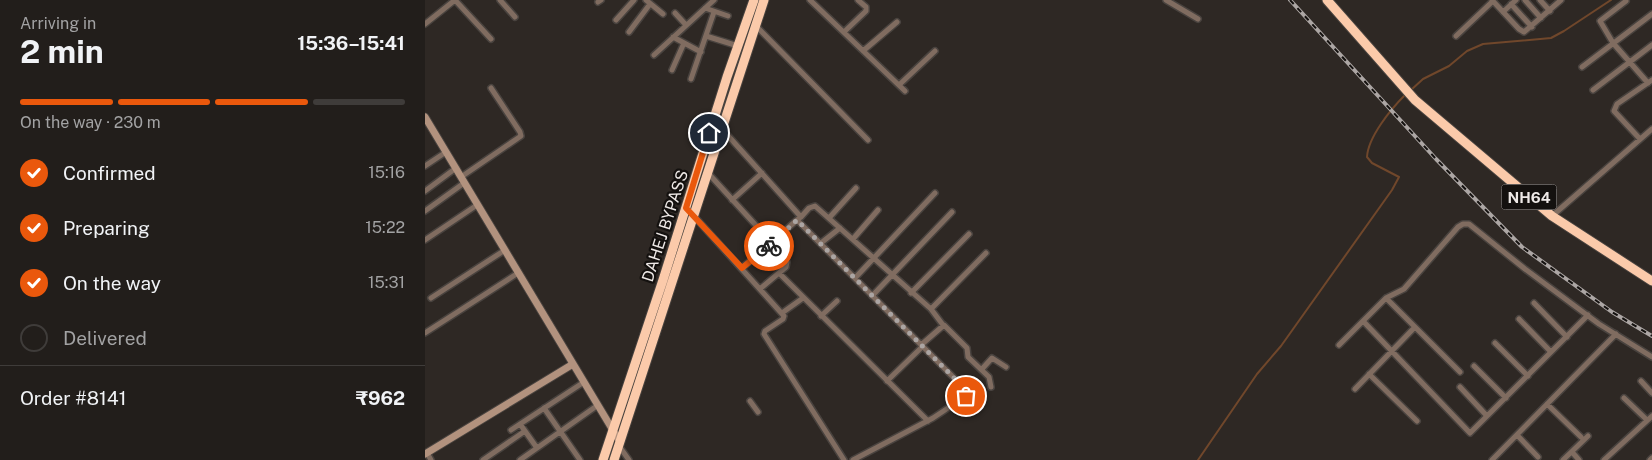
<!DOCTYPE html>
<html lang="en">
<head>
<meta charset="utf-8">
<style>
	:root { --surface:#221e1b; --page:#2a2724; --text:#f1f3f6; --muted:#a2a2a3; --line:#3f3c3a; --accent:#ea580c }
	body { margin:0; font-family:"Public Sans",sans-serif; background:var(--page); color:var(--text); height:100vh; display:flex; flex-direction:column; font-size:19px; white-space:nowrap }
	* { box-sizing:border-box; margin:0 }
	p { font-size:16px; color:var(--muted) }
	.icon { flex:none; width:28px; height:28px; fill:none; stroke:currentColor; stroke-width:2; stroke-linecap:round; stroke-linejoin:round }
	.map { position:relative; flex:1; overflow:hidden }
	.details { display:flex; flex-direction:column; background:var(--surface); width:425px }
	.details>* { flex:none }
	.pin { position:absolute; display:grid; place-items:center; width:42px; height:42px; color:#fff; margin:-21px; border:2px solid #fff; border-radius:50%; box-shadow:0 1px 5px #0007 }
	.courier { position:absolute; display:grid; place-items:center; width:50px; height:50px; margin:-25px; border:4px solid #ea580c; border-radius:50%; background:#fff; color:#222; box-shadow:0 1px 6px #0007 }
	.headline em { font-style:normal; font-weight:700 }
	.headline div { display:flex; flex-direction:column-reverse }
	.headline { display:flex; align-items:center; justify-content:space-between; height:85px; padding:0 20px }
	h1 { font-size:32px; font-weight:700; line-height:38px }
	.bar { display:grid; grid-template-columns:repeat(4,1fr); gap:8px 5px; align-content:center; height:60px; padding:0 20px }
	.bar i { height:6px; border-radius:4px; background:var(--line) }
	.bar .current { background:var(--accent) }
	.bar p { grid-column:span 4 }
	.line { display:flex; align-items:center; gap:12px; padding:0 20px; border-top:1px solid var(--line) }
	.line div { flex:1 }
	ol { padding:0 20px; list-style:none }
	li { display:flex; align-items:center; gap:15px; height:55px }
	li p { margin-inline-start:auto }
	li .icon { padding:5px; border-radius:50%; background:var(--accent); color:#fff; stroke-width:4 }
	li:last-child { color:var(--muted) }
	li i { width:28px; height:28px; border:2px solid var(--line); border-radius:50% }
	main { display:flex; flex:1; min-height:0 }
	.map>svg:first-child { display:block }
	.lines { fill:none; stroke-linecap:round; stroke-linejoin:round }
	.stream { stroke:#70472b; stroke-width:2 }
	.street-casing { stroke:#49433f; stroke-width:8 }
	.secondary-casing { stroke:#49433f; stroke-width:9 }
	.highway-casing { stroke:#49433f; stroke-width:11 }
	.street { stroke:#806c60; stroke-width:5 }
	.secondary { stroke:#b2927e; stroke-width:7 }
	.highway { stroke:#fbcaaa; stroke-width:9 }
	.rail-casing { stroke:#aca6a4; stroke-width:4 }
	.rail { stroke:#14110f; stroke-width:2; stroke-dasharray:5.5; stroke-linecap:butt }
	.done { stroke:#aba5a3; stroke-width:5; stroke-dasharray:0 9 }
	.route { stroke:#ea580c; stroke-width:6 }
	.labels { text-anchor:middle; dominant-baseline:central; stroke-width:4.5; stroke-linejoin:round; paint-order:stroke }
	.shield { fill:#14110f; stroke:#ada8a6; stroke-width:1 }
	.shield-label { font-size:15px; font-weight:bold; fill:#eee9e7 }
	.street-label { font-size:16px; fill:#eee9e7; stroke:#14110f }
</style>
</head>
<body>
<main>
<section class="details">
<div class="headline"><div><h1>2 min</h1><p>Arriving in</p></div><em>15:36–15:41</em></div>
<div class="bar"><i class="current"></i><i class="current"></i><i class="current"></i><i></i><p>On the way · 230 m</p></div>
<ol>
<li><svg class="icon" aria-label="check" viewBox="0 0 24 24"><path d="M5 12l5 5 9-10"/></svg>Confirmed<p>15:16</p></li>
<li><svg class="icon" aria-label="check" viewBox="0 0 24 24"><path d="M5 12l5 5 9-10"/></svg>Preparing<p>15:22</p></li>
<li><svg class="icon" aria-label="check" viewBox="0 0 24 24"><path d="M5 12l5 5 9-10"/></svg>On the way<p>15:31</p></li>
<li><i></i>Delivered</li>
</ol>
<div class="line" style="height:65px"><div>Order #8141</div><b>₹962</b></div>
</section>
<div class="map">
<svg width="1227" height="460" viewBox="0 0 1227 460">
	<rect width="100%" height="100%" fill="#2e2824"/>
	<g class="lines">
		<path class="stream" d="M986 90 998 79 1024 66 1042 51 1058 44 1126 38 1139 31 1186 0
			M773 460 832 374 856 346 967 190 974 177 947 163 942 157C943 137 966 109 980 95"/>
		<defs>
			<path id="street" d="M30 0 66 39
				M75 0 90 17
				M221 0 238 14
				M385 0 480 91
				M741 0 773 19
				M1067 0 1094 29 1099 32 1136 0
				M1100 0 1116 18
				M1115 0 1125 11
				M1201 1 1175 21 1188 43 1223 83
				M173 2 176 0
				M1086 4 1107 27
				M280 8 303 16
				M1078 12 1091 0
				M250 13 261 25
				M191 20 209 0
				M0 24 30 0
				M331 26 443 140
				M204 32 225 4
				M419 32 441 11V7L433 0
				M281 36 313 46
				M1031 36 1068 1
				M248 37 276 52
				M438 51 472 22
				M229 55 289 0
				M1157 67 1227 14
				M247 70 259 43
				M266 79 289 12
				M474 85 510 51
				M1168 90 1227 45
				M297 129 376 217 372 220 541 390V396L508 418 428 460
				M1215 139 1189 111 1192 104 1227 80
				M0 166 21 152
				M283 173 347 243 362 262 361 267 335 289
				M36 177 96 136 95 132 66 88
				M0 191 31 168
				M307 200 337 173
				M0 211 39 183
				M268 215 359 316 358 319 340 331 339 334 419 460
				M1127 216 1227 129
				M376 217 384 208 390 206 506 309 561 253
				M404 218 431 188
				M428 239 453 210
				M0 240 52 205
				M396 243 415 228
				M317 268 372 220
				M354 273 503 421
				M430 278 510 193
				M486 293 544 234
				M447 296 527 212
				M6 298 80 250
				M961 298 1035 372
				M1109 303 1142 337
				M506 309 518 325
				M357 313 378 298
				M396 316 412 301
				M1094 319 1126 352
				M938 321 1045 433 1163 315
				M0 333 93 273
				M1070 343 1103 376
				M496 345 519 325 542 348 543 357 564 377 566 387
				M914 345 961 298 979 289 1033 227 1038 224H1044L1100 269 1174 324 1227 357
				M1049 366 1081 398
				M557 369 567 358 581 367
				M944 374 992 421
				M462 381 497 347
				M1216 381 1227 393
				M1035 387 1062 416
				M930 389 990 327
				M1199 398 1222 420
				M325 401 333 412
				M1122 404 1156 437
				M119 408 155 460
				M95 424 112 448
				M86 430 159 382
				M1092 435 1113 457
				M194 446 204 460
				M1147 452 1154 460
				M2 453 6 460
				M58 460 100 431
				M95 460 173 405
				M1067 460 1191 334
				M1138 460 1163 436
				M1179 460 1227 416
				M1225 460 1227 458"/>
			<path id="secondary" d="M0 117 195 442
				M0 454 148 364"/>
			<path id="highway" d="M902 0 990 100 1127 216 1227 281
				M178 460 238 280 302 77 329 0
				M189 460 339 0"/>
		</defs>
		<use href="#street" class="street-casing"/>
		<use href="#secondary" class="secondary-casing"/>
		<use href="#highway" class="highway-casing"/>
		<use href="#street" class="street"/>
		<use href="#secondary" class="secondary"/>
		<use href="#highway" class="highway"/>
		<defs>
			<path id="rail" d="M865 0 1011 159 1097 247 1187 312 1227 336"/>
		</defs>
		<use href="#rail" class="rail-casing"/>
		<use href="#rail" class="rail"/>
	</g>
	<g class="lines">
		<path class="done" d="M344 246 372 220 539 388 542 393 541 396"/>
		<path class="route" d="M284 133 261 208 317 268 344 246"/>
	</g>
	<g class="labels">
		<rect class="shield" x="1076.5" y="184.5" width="55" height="25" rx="4"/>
		<g class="shield-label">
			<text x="1104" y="197">NH64</text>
		</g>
		<g class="street-label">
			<text transform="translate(240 226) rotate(-72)">DAHEJ BYPASS</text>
		</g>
	</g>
</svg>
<div class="pin" style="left:541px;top:396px;background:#ea580c"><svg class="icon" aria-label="bag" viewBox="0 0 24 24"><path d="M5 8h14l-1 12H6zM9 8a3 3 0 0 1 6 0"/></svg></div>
<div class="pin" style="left:284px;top:133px;background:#1f2937"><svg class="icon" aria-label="home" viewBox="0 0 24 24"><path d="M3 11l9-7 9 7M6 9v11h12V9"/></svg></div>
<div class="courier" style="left:344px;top:246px"><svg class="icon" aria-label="bike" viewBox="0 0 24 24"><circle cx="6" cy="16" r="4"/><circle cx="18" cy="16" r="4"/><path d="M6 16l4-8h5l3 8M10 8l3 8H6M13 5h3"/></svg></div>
</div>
</main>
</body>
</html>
